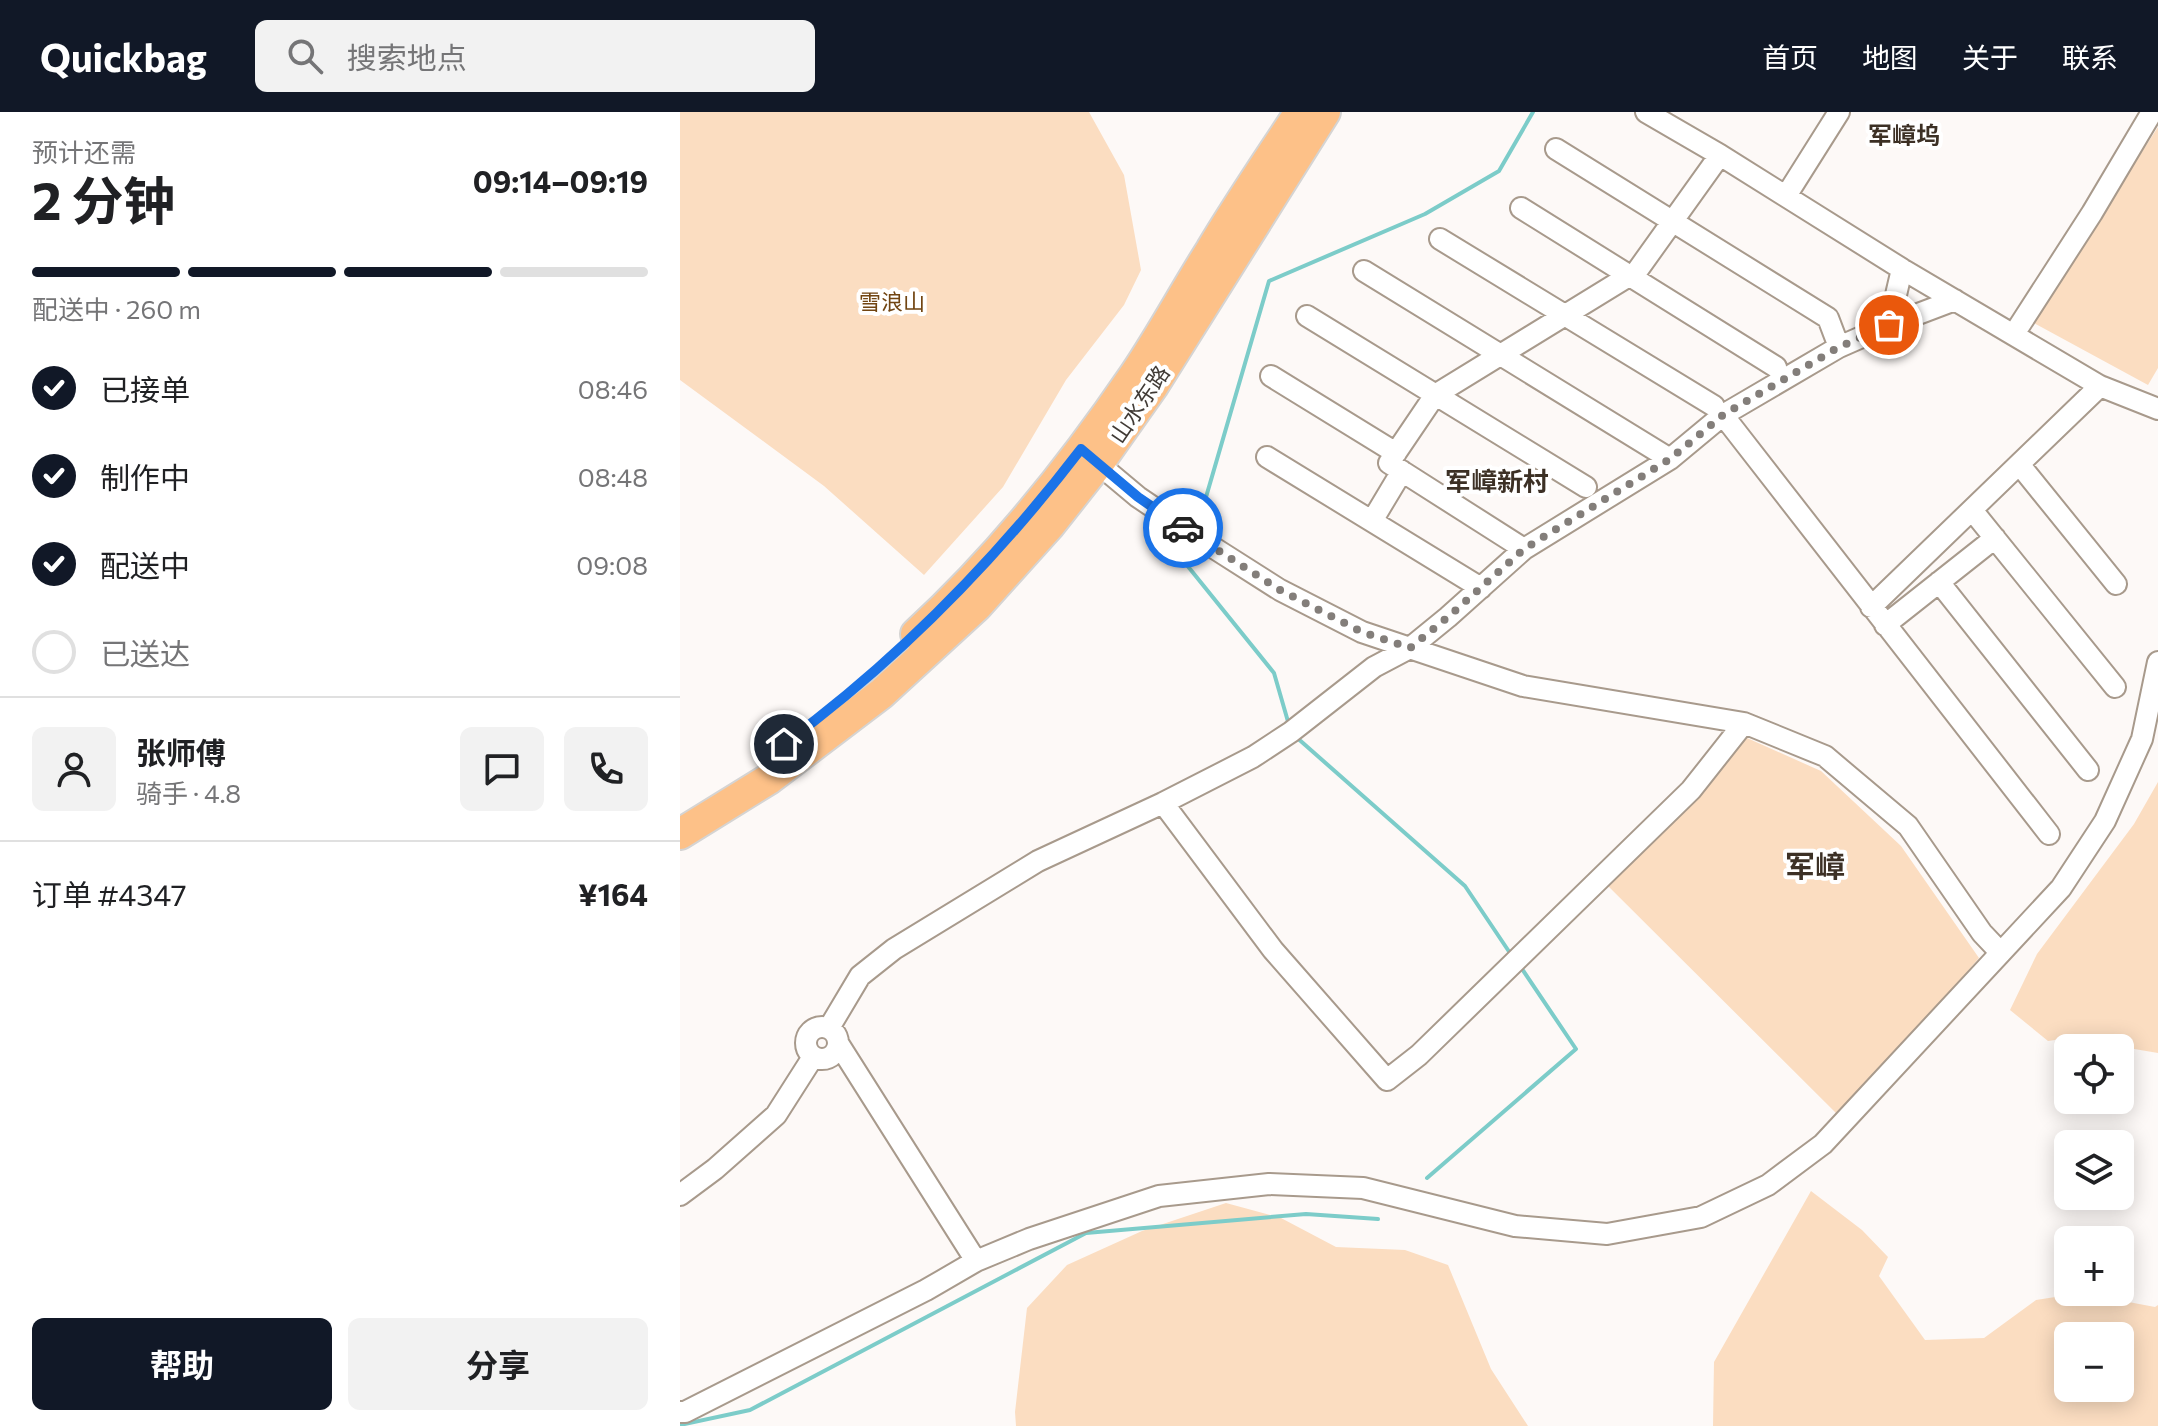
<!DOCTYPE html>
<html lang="zh">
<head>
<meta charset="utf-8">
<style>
	:root { --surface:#fff; --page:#f2f2f2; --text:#202124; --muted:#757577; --line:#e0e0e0; --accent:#111827 }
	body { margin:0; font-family:Commissioner,"Noto Sans SC",sans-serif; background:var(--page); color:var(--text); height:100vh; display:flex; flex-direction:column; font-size:30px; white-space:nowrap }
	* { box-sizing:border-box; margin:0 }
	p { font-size:26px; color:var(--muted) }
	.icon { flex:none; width:44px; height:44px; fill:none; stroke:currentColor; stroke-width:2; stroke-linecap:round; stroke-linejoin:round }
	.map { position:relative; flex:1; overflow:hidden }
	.sheet { display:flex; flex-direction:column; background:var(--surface); width:680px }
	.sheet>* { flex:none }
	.fabs { position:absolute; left:1374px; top:922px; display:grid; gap:16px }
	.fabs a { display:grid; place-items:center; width:80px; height:80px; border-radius:12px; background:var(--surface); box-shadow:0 4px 20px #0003; font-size:40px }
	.pin { position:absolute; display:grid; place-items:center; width:68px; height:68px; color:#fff; margin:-34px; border:4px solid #fff; border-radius:50%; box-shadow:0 2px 8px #0007 }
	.courier { position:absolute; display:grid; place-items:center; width:80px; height:80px; margin:-40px; border:6px solid #1a73e8; border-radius:50%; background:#fff; color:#222; box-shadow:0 2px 10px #0007 }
	.summary em { font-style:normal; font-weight:700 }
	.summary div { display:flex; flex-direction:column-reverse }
	.summary { display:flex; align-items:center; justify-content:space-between; height:136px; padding:0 32px }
	h1 { font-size:52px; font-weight:700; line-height:60px }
	.bar { display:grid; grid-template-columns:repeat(4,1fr); gap:12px 8px; align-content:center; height:96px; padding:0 32px }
	.bar i { height:10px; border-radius:6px; background:var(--line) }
	.bar .current { background:var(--accent) }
	.bar p { grid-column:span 4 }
	.line { display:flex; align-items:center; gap:20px; padding:0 32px; border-top:2px solid var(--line) }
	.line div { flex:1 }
	.round { display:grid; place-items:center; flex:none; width:84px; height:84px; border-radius:12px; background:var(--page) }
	ol { padding:0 32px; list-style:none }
	li { display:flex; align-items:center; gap:24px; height:88px }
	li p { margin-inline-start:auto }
	li .icon { padding:8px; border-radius:50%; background:var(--accent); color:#fff; stroke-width:4 }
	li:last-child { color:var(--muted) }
	li i { width:44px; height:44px; border:4px solid var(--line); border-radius:50% }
	.action { display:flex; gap:16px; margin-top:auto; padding:16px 32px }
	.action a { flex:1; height:92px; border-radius:12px; background:var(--accent); color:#fff; font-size:32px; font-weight:700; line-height:92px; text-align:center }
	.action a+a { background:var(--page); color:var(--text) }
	header { display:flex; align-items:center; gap:48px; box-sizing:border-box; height:112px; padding:0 40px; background:var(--accent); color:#fff }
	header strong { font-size:38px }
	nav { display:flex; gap:44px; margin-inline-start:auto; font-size:28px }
	.search { width:560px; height:72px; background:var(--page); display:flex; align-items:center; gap:20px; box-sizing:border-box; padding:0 28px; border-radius:12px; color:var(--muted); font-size:30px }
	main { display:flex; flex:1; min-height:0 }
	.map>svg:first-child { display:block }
	.green { fill:#fbddc1; fill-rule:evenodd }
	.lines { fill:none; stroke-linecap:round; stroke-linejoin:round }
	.stream { stroke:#7cccc9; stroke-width:4 }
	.minor-casing { stroke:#a89a8c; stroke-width:24 }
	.highway-casing { stroke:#d5d4d3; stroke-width:34 }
	.minor { stroke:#fff; stroke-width:20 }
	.highway { stroke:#fdc188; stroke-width:30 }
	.done { stroke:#837e7a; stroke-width:8; stroke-dasharray:0 14.4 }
	.route { stroke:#1a73e8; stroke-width:10 }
	.labels { text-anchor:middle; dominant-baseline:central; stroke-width:8; stroke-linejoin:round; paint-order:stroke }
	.park-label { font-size:22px; fill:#714512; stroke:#fff }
	.street-label { font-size:22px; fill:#413b36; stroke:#fff }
	.neighbourhood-label { font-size:24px; font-weight:bold; fill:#3c3025; stroke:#fff }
	.quarter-label { font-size:26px; font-weight:bold; fill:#3c3025; stroke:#fff }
	.district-label { font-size:30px; font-weight:bold; fill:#3c3025; stroke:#fff }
</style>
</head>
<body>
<header>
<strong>Quickbag</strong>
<div class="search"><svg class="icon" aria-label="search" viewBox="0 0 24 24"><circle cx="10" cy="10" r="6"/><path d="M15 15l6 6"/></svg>搜索地点</div>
<nav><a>首页</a><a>地图</a><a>关于</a><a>联系</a></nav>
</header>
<main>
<section class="sheet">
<div class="summary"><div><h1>2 分钟</h1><p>预计还需</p></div><em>09:14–09:19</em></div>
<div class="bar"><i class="current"></i><i class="current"></i><i class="current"></i><i></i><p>配送中 · 260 m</p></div>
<ol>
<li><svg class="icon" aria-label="check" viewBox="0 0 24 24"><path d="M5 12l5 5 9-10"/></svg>已接单<p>08:46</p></li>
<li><svg class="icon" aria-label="check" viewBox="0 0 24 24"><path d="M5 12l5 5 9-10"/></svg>制作中<p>08:48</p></li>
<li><svg class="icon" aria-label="check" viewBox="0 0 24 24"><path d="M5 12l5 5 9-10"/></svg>配送中<p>09:08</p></li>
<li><i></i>已送达</li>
</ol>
<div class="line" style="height:144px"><a class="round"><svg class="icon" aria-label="person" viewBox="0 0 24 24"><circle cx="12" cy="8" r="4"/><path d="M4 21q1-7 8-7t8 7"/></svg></a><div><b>张师傅</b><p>骑手 · 4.8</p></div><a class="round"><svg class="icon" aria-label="chat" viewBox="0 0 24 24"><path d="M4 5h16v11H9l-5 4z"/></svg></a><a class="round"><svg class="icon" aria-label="phone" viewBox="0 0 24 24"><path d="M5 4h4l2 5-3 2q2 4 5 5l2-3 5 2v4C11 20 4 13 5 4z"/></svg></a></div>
<div class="line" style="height:104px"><div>订单 #4347</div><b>¥164</b></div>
<div class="action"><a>帮助</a><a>分享</a></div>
</section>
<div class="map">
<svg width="1478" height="1314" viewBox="0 0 1478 1314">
	<rect width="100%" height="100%" fill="#fdf9f7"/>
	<path class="green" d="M0 0H409L444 63 461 158 444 193 386 268 323 375 244 463 144 374 0 268Z
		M1478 15V256L1468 273 1352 210Z
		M1067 626 1141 659 1221 734 1299 846 1161 1006 924 770Z
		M1478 670V941L1389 926 1368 929 1330 898 1357 842 1454 712Z
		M1131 1079 1182 1118 1208 1145 1199 1164 1245 1228 1304 1226 1356 1188 1401 1181 1475 1195 1478 1193V1314H1033L1034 1250ZM1440 1224V1276H1388V1224Z
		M546 1091 601 1106 656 1135 725 1138 768 1153 811 1257 848 1314H336L335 1300 347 1196 387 1153 462 1119Z"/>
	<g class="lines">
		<path class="stream" d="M517 416 589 169 745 102 819 59 853 0
			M513 428 506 452 594 561 609 613
			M615 624 785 774 832 844
			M747 1066 896 937 840 854
			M0 1313 70 1298 406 1121 626 1102 698 1107"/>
		<defs>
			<path id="minor" d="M966 0 1040 43 1222 157 1420 274 1478 297
				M876 37 1148 206 1159 235
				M1106 84 1159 0
				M841 96 1096 255
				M760 127 1034 294
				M684 159 990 347
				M627 204 906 375
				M1209 213 1275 188
				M1334 222 1412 101 1472 0
				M591 264 716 341
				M1043 303 1369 722
				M409 344 458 385 523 429 600 478 682 520 843 574 1064 611 1145 644 1228 714 1302 821 1320 840
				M587 345 801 476
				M1339 352 1436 472
				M1292 398 1435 575
				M692 409 722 359
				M844 437 709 351 755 283 957 159 1040 43
				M1259 470 1408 658
				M1191 495 1420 274
				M1205 513 1315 426
				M483 691 593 838 707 968 739 943 1011 678 1064 611
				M126 931a16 16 0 1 1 32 0a16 16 0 1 1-32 0Z
				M149 916 180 864 214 837 358 749 483 691 573 645 611 620 694 555 730 536 768 505 844 437 990 347 1043 303 1159 235 1209 213 1222 157
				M158 931 296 1149
				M0 1083 35 1057 96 1003 133 945
				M0 1300H5L246 1178 296 1149 349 1127 479 1084 589 1072 683 1076 835 1114 927 1122 1021 1105 1088 1073 1143 1032 1381 776 1425 709 1462 627 1478 550"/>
			<path id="highway" d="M236 522C320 445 391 356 455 262 482 222 505 179 531 138 559 91 590 46 620 0
				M0 722 89 667 201 582 297 494 369 414 418 352 473 274 645 0"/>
		</defs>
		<use href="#minor" class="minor-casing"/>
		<use href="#highway" class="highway-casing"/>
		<use href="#minor" class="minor"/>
		<use href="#highway" class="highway"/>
	</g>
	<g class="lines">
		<path class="done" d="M503 416 600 478 682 520 730 536 768 505 844 437 990 347 1043 303 1159 235 1209 213"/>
		<path class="route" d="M104 632C218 548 315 449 401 337L458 385 503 416"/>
	</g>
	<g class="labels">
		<g class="park-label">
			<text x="212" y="189">雪浪山</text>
		</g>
		<g class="street-label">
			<text transform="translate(459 292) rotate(-56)">山水东路</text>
		</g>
		<g class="neighbourhood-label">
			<text x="1224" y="22">军嶂坞</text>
		</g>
		<g class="quarter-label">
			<text x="817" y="368">军嶂新村</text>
		</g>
		<g class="district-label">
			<text x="1135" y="752">军嶂</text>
		</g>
	</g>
</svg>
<div class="fabs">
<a><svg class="icon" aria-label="locate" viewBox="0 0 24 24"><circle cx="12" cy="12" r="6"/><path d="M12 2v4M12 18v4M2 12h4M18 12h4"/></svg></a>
<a><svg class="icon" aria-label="layers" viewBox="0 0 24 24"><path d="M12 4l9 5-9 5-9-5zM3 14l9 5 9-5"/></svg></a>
<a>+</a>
<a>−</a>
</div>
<div class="pin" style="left:1209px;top:213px;background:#ea580c"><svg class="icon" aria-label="bag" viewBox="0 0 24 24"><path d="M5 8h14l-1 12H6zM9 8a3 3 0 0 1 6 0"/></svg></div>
<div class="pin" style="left:104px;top:632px;background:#1f2937"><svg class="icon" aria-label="home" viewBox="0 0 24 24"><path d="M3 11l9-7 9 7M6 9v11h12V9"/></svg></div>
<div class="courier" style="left:503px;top:416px"><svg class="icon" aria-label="car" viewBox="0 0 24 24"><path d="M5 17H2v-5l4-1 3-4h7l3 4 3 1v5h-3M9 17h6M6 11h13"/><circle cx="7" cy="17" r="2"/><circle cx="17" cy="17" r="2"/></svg></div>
</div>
</main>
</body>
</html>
